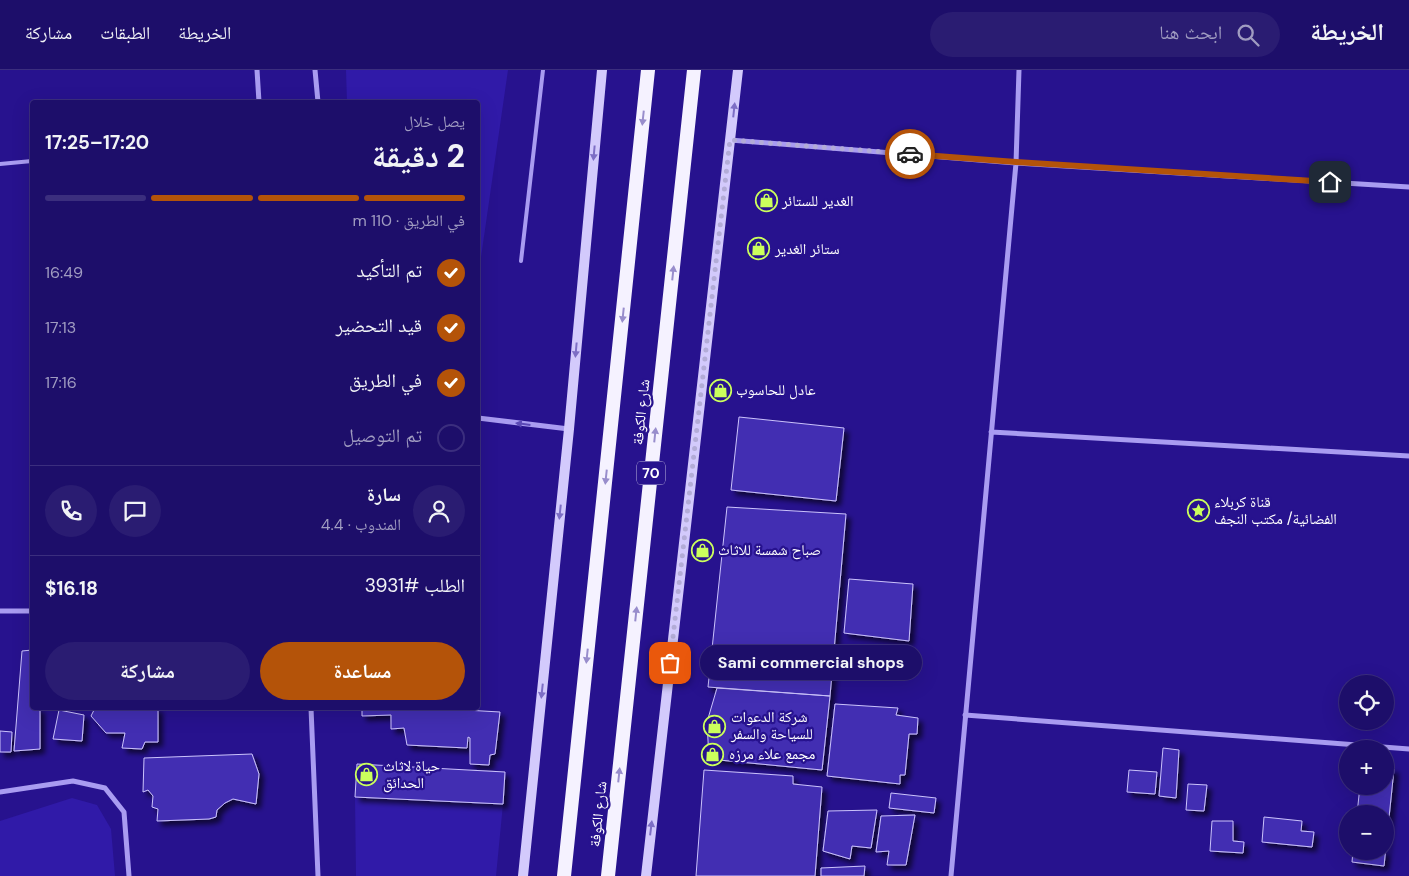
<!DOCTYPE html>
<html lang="ar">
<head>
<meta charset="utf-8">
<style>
	:root { --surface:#1d0e6a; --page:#2a1c72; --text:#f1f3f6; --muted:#a09cc1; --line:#3b2e7e; --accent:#b45309 }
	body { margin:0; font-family:"DM Sans","Noto Naskh Arabic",sans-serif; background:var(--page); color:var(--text); direction:rtl; height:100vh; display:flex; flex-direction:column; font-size:19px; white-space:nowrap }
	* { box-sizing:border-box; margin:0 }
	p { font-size:16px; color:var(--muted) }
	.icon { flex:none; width:28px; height:28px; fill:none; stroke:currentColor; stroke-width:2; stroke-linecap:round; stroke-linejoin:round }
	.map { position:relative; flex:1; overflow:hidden; direction:ltr }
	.sheet { position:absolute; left:30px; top:30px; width:450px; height:610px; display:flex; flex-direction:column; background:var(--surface); border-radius:5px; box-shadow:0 5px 20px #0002,0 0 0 1px var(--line); direction:rtl }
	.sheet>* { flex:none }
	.controls { position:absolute; left:1339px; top:605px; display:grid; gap:10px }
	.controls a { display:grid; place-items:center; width:55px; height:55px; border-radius:50%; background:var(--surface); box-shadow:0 5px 20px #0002,0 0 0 1px var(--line); font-size:25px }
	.pin { position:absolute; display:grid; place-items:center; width:42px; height:42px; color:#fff; margin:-21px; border-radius:10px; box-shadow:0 2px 8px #0006 }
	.courier { position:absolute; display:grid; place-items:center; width:50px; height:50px; margin:-25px; border:4px solid #b45309; border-radius:50%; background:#fff; color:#222; box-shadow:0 1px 6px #0007 }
	.bubble { position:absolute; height:35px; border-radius:18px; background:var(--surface); box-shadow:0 5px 20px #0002,0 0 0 1px var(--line); font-size:16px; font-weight:700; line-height:35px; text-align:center; direction:rtl }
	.headline em { font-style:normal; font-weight:700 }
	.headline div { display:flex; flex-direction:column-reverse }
	.headline { display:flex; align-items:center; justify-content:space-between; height:85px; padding:0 15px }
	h1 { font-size:32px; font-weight:700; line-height:38px }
	.bar { display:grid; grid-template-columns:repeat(4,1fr); gap:8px 5px; align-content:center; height:60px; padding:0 15px }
	.bar i { height:6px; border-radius:4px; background:var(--line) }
	.bar .current { background:var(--accent) }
	.bar p { grid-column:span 4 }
	.line { display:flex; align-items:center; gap:12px; padding:0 15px; border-top:1px solid var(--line) }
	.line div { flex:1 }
	.round { display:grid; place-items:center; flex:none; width:52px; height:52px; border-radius:26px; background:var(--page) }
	ol { padding:0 15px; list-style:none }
	li { display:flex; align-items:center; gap:15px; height:55px }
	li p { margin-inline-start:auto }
	li .icon { padding:5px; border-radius:50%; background:var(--accent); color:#fff; stroke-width:4 }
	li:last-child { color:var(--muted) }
	li i { width:28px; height:28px; border:2px solid var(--line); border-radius:50% }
	.cta { display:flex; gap:10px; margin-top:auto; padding:10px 15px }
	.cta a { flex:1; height:58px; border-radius:30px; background:var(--accent); color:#fff; font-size:20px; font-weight:700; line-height:58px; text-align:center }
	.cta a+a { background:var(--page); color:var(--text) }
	header { display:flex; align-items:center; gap:30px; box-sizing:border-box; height:70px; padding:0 25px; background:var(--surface); border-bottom:1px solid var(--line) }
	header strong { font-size:24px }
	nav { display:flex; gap:28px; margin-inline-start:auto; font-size:18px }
	.search { width:350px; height:45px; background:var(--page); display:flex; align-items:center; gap:12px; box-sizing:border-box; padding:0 18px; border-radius:28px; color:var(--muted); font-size:19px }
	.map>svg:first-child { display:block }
	.green { fill:#301aa8 }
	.building { fill:#422db2; stroke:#cbc3fc; filter:url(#shadow) }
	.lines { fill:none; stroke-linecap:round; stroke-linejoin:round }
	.service { stroke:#a99cf1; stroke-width:4 }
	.minor { stroke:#a99cf1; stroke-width:5 }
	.secondary { stroke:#d3cafc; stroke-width:10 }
	.trunk { stroke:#f5f2ff; stroke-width:14 }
	.oneway { fill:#7d6ec5 }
	.oneway2 { fill:#988dcc }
	.oneway3 { fill:#5b49b6 }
	.done { stroke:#b3acd7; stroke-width:5; stroke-dasharray:0 9 }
	.route { stroke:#b45309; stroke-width:6 }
	.labels { text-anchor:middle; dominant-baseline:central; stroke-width:4.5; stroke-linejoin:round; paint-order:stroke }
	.shield { fill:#27128e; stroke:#beb8dd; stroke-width:1 }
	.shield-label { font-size:14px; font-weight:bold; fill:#fff }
	.poi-label { font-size:15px; fill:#fff; stroke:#27128e; text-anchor:start }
	.street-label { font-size:15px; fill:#fff; stroke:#27128e }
</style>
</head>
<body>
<header>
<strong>الخريطة</strong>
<div class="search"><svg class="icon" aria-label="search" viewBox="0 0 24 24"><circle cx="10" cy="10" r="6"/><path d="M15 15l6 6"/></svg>ابحث هنا</div>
<nav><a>الخريطة</a><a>الطبقات</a><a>مشاركة</a></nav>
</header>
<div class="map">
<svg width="1409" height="806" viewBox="0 0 1409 806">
	<defs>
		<filter id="shadow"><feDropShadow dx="4.5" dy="4.5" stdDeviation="2.5" flood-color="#0009"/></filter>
	</defs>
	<rect width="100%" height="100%" fill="#27128e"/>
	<path class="green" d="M346 0H508L478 208V32H347Z
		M355 727 503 734 496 806H356Z
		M72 728 97 735 111 759 115 806H0V751Z"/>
	<path class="building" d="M739 347 844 358 836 431 731 420Z
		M727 437 846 444 830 626 708 617Z
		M849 509 913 514 909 571 844 563Z
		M32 580V638H40V679L14 681 22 581Z
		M717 618 830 626 822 700 709 689 707 652Z
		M835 634 898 638 896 645 918 648 917 664H909L905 705H900V714L827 706Z
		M95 638H158V672H145L142 679 122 678 125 663H106L91 646Z
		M362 638H430L500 642 495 684 490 685 489 695 470 694V668L468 667 467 678 407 675 404 658 391 659V645L362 646Z
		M59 640 84 645 82 671 53 669Z
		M0 661 12 662 11 682H0Z
		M1163 678 1179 680 1176 728 1159 726Z
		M252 684 259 704 256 734 233 729 225 733 217 740 216 747 209 749 157 751 158 739 152 737 153 726 148 720 143 722 144 688Z
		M357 694 505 702 503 734 355 727Z
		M1385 698 1394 699 1384 796 1352 792 1353 781H1385V744H1357L1360 716H1385Z
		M704 700 793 706V714L822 717 815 806H696Z
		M1129 700 1157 702 1155 724 1127 722Z
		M1188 714 1207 715 1204 741 1186 740Z
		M891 723 936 728 934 743 889 738Z
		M877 740 871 778 852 776 850 789 823 781 828 741Z
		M915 745 906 795H887L889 781 876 782 881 746Z
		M1264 747 1302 751 1301 761 1314 762 1312 777 1262 772Z
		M1212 751H1233V771L1244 772 1243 783 1210 781Z
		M865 796 864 806H821V798Z"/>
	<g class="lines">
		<path class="service" d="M0 94 32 91
			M521 191 543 0"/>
		<path class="minor" d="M257 0 259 32
			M315 0 318 32
			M730 70 1016 93 1409 117
			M478 348 569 359
			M991 362 1409 386
			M0 541H32
			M311 638 318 806
			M965 645 1409 679
			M0 722 73 711 105 718 124 742 129 806
			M951 806 1016 93 1019 0"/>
		<path class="secondary" d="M523 806 569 359 602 0
			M646 806 738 0"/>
		<path class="trunk" d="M564 806 648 0
			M608 806 694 0"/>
	</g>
	<defs><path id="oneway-solid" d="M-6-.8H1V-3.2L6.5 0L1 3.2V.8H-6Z" transform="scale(1.25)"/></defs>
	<g class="oneway">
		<use href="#oneway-solid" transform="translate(734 40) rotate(-84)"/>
		<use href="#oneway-solid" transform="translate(594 83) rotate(95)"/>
		<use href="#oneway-solid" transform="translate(576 280) rotate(95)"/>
		<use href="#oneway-solid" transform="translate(560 442) rotate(96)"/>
		<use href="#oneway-solid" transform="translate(542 621) rotate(96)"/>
		<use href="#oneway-solid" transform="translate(651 758) rotate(-83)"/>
	</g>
	<g class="oneway2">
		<use href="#oneway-solid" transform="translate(643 48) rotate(96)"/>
		<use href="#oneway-solid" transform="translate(673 203) rotate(-84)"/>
		<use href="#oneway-solid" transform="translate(623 245) rotate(96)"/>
		<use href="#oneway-solid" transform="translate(655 365) rotate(-84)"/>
		<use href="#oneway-solid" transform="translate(606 407) rotate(96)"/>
		<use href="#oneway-solid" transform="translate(636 544) rotate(-84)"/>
		<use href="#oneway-solid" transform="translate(587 586) rotate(96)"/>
		<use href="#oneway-solid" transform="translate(619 705) rotate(-84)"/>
	</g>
	<use class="oneway3" href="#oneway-solid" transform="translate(523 354) rotate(-173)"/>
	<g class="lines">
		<path class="done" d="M670 593 730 70 910 84"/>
		<path class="route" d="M910 84 1016 92 1330 112"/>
	</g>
	<defs>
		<symbol id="shop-ring" viewBox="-11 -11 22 22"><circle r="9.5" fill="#27128e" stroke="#cbff5c" stroke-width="1.5"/><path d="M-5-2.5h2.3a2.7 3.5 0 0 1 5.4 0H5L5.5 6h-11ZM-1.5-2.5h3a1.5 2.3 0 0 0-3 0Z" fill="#cbff5c"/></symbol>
		<symbol id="sight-ring" viewBox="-11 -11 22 22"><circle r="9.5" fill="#27128e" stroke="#cbff5c" stroke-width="1.5"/><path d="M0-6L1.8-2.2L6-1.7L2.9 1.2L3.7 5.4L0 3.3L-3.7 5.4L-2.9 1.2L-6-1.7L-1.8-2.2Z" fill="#cbff5c"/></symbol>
	</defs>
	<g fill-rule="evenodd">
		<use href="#shop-ring" x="754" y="118" width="25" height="25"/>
		<use href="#shop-ring" x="746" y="166" width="25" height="25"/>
		<use href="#shop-ring" x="708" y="308" width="25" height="25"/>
		<use href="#sight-ring" x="1186" y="428" width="25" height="25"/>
		<use href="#shop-ring" x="690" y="468" width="25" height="25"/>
		<use href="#shop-ring" x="702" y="644" width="25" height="25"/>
		<use href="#shop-ring" x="700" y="672" width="25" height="25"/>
		<use href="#shop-ring" x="354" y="692" width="25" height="25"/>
	</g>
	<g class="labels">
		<rect class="shield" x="637" y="391.5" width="28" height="23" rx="4"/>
		<g class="shield-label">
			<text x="651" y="403">70</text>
		</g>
		<g class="poi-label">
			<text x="782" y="131">الغدير للستائر</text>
			<text x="775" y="179">ستائر الغدير</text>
			<text x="736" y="320">عادل للحاسوب</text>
			<text x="1214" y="432">قناة كربلاء<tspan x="1214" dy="17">الفضائية/ مكتب النجف</tspan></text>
			<text x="718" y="480">صباح شمسة للاثاث</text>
			<text x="731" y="647">شركة الدعوات<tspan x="731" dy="17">للسياحة والسفر</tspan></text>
			<text x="729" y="684">مجمع علاء مرزه</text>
			<text x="383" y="696">حياة لاثاث<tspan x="383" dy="17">الحدائق</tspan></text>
		</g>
		<g class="street-label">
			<text transform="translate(641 342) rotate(-84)">شارع الكوفة</text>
			<text transform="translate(598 744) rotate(-84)">شارع الكوفة</text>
		</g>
	</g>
</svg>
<div class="controls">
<a><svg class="icon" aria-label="locate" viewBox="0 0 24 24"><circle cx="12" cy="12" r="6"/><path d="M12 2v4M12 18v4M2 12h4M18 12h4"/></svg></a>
<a>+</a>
<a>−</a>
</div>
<div class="pin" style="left:670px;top:593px;background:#ea580c"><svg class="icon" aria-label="bag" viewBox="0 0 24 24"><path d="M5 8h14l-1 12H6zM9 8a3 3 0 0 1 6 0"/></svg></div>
<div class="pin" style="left:1330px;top:112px;background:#1f2937"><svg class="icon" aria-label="home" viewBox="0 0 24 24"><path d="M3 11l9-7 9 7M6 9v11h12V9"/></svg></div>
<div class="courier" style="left:910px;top:84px"><svg class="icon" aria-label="car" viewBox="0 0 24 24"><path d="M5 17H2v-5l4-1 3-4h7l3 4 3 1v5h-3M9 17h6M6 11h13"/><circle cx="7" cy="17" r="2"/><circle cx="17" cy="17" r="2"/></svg></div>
<div class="bubble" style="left:700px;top:575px;width:222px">Sami commercial shops</div>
<section class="sheet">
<div class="headline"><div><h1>2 دقيقة</h1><p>يصل خلال</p></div><em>17:20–17:25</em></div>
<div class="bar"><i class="current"></i><i class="current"></i><i class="current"></i><i></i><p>في الطريق · 110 m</p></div>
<ol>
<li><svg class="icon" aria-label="check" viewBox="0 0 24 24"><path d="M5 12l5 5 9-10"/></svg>تم التأكيد<p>16:49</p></li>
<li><svg class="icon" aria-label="check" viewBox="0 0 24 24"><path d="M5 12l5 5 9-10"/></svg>قيد التحضير<p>17:13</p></li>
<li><svg class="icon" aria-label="check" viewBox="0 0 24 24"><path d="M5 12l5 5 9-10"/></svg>في الطريق<p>17:16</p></li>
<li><i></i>تم التوصيل</li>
</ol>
<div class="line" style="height:90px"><a class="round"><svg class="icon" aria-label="person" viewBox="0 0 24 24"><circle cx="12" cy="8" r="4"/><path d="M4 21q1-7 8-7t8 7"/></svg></a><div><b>سارة</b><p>المندوب · 4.4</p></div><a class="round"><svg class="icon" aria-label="chat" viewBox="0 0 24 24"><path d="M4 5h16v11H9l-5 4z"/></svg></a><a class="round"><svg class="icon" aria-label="phone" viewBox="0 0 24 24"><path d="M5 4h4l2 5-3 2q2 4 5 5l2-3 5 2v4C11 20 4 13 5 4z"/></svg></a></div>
<div class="line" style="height:65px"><div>الطلب #3931</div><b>$16.18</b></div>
<div class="cta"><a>مساعدة</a><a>مشاركة</a></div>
</section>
</div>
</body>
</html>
